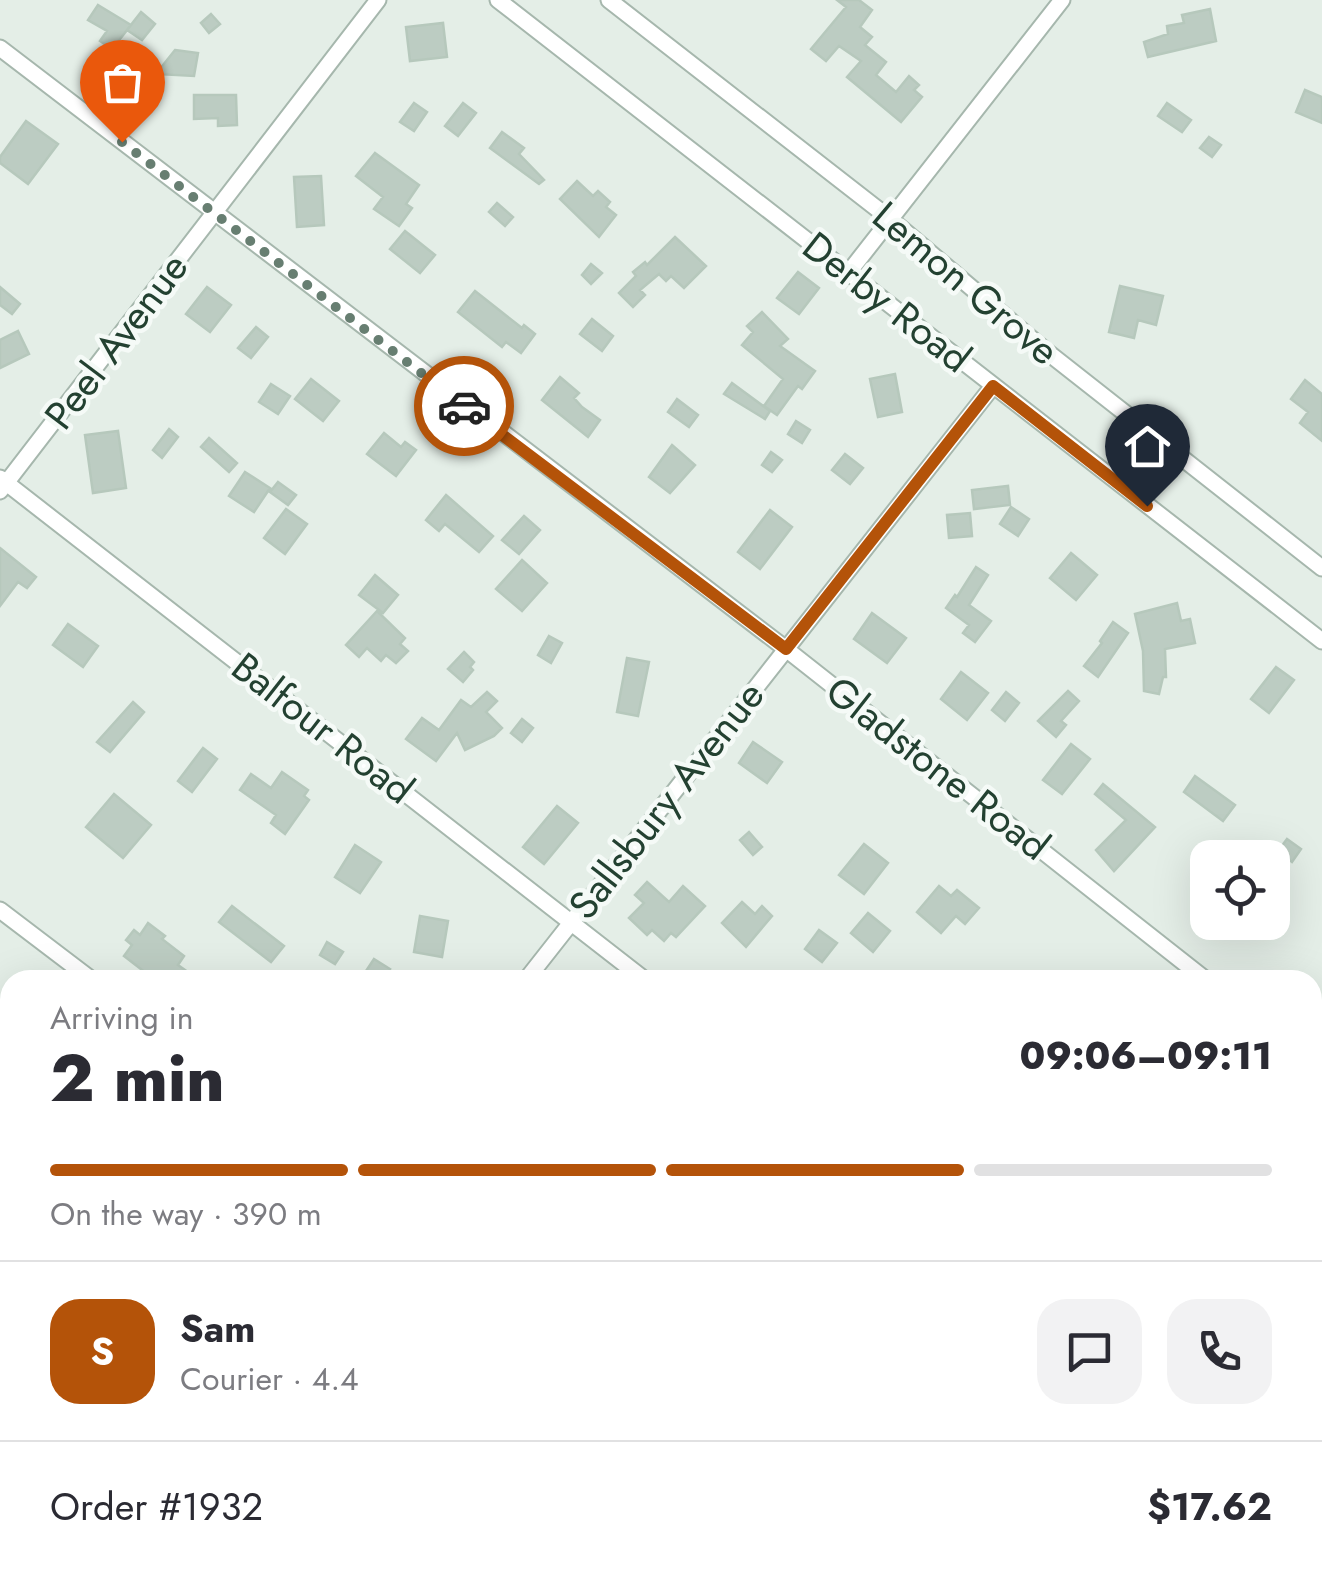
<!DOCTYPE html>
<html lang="en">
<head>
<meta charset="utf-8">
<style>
	:root { --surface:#fff; --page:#f2f2f3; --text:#2b2b33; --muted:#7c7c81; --line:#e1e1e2; --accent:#b45309 }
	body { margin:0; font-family:Jost,sans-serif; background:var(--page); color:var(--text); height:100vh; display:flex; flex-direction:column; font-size:38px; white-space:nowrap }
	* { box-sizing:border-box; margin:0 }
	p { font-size:32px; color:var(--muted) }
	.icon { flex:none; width:55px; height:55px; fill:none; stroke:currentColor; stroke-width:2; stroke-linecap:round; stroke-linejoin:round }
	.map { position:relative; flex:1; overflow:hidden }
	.details { position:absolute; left:0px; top:970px; width:1322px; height:622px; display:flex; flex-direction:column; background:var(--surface); border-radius:30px 30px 0 0; box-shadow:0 10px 40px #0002 }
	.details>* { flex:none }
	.buttons { position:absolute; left:1190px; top:840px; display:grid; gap:20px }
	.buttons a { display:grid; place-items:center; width:100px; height:100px; border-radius:20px; background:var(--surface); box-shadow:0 10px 40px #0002; font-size:50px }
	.pin { position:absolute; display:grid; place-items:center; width:85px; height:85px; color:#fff; margin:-102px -42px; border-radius:50% 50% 50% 0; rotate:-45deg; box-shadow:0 0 10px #0007 }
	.pin .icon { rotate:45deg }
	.courier { position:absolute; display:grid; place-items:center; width:100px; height:100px; margin:-50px; border:8px solid #b45309; border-radius:50%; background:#fff; color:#222; box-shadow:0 2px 12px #0007 }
	.overview em { font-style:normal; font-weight:800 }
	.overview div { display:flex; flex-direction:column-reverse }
	.overview { display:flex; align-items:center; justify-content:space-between; height:170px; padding:0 50px }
	h1 { font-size:65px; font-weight:800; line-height:75px }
	.bar { display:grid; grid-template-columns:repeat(4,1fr); gap:15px 10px; align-content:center; height:120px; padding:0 50px }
	.bar i { height:12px; border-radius:8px; background:var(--line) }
	.bar .on { background:var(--accent) }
	.bar p { grid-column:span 4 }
	.line { display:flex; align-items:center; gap:25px; padding:0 50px; border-top:2px solid var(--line) }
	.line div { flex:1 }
	.round { display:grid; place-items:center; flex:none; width:105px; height:105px; border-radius:30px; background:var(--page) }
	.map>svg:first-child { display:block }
	.building { fill:#bcccc2; stroke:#b6c8bc; stroke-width:2.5 }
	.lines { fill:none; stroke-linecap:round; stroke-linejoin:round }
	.minor-casing { stroke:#a6b7ad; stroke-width:19 }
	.secondary-casing { stroke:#a5beaf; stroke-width:26 }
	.minor { stroke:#fff; stroke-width:15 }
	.secondary { stroke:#fff; stroke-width:22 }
	.done { stroke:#677e71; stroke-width:10; stroke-dasharray:0 18 }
	.route { stroke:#b45309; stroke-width:12 }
	.labels { text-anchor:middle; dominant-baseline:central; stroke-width:9; stroke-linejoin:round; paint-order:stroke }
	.street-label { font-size:40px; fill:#234131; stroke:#f5faf7 }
</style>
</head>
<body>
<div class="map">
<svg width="1322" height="1592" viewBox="0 0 1322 1592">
	<rect width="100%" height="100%" fill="#e4eee7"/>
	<path class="building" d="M837 0H859L872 10 860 27 872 37 865 45 886 62 876 75 896 92 909 76 919 85 914 90 922 97 901 122 847 77 861 61 839 46 826 61 811 49 846 7Z
		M98 5 131 25 112 49 100 41 107 31 88 20Z
		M1210 9 1216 41 1148 57 1144 42 1168 34 1167 26 1184 23 1182 15Z
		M141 12 155 24 142 40 127 30Z
		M211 14 220 24 209 33 201 23Z
		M443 23 447 57 410 61 406 27Z
		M175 50 198 53 194 76 156 74Z
		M1305 90 1322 97V123L1296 112Z
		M194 95H236L237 125 218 126V118L194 119Z
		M414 103 427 112 414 131 400 122Z
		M463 103 476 113 458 136 445 126Z
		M1167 103 1191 120 1182 132 1158 116Z
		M26 121 58 144 28 184 0 163V157Z
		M502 132 524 148 519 154 544 180 539 184 490 148Z
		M1209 137 1221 145 1212 157 1200 148Z
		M375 153 419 185 406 204 412 208 399 226 374 209 383 197 356 176Z
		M321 176 324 225 297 227 294 177Z
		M577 181 593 196 598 191 610 202 606 207 616 215 599 237 560 199Z
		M497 203 513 217 505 226 489 212Z
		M405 231 435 255 420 273 390 249Z
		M675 237 706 266 684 288 671 276 666 281 659 274 640 290 645 295 633 307 619 293 636 276 633 272 645 262 647 265Z
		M591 264 602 273 591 284 582 275Z
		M798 272 819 288 799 314 777 298Z
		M1120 286 1163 296 1156 325 1138 320 1134 338 1109 332Z
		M0 287 20 304 12 314 0 305Z
		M207 287 231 305 210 332 186 314Z
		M475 291 522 328 524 325 535 334 521 353 506 342 502 347 458 312Z
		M762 312 788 339 780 346 815 371 802 389 798 386 777 415 764 406 783 379 742 345 753 332 747 326Z
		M592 319 613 336 602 351 580 334Z
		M256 327 268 337 251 358 238 348Z
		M18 331 29 354 0 368V340Z
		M895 374 902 412 878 417 870 379Z
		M560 377 579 393 574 398 582 407 600 420 588 437 542 400Z
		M311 379 339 401 323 421 295 399Z
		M1305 380 1322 394V441L1300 423 1308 412 1291 399Z
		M732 383 770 411 765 419 724 394Z
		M271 384 290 396 278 414 259 402Z
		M677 399 698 415 689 427 668 412Z
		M796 421 810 430 802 443 788 434Z
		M169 429 178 437 162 458 153 450Z
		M118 431 126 488 93 493 85 435Z
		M384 433 401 447 405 442 416 450 396 476 367 454Z
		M209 438 237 463 229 472 201 447Z
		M672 445 695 465 670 493 649 477Z
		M771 452 782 460 772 472 762 465Z
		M845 454 863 468 850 484 832 470Z
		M245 472 270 488 254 512 229 496Z
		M278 482 296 495 288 505 270 492Z
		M1008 486 1010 505 974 509 972 490Z
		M446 495 493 536 479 552 445 524 439 531 426 520Z
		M1011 507 1029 519 1018 536 1000 524Z
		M286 509 307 524 285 554 264 538Z
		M770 510 792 527 760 569 738 552Z
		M970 513 972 536 949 538 947 515Z
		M524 516 540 530 519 554 502 540Z
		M0 548 36 577 27 588 18 582 0 606Z
		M1071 553 1097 575 1076 600 1050 578Z
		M522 560 547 583 522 611 496 589Z
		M976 567 988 575 969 605 991 621 975 642 963 633 969 625 946 608 955 595 957 597Z
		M375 575 398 595 383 613 359 595Z
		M1177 603 1181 621 1190 619 1195 643 1165 649 1166 677H1163L1159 694 1144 691 1143 651 1135 614Z
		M377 611 405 638 400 644 408 651 396 663 386 655 381 661 367 648 359 657 346 645Z
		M872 613 906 638 887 663 854 639Z
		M1113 622 1128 633 1098 677 1084 666 1102 643 1100 641Z
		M68 624 98 646 83 667 53 645Z
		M549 636 562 643 551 663 538 655Z
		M464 652 474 662 470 667 473 670 463 682 448 669Z
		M627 658 649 662 638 716 617 712Z
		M1276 667 1294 680 1269 713 1251 699Z
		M961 672 988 693 967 720 941 699Z
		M1068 691 1079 701 1061 721 1066 725 1056 737 1038 721Z
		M487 692 497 701 486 712 502 728 494 736 465 750 457 733 436 761 406 739 422 718 439 730 461 700 471 707Z
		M1006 692 1019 703 1005 721 992 710Z
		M133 702 144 712 110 752 97 742Z
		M522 719 533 728 522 742 511 733Z
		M753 742 782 762 767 783 739 763Z
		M1071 744 1090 759 1062 794 1043 780Z
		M203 748 217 759 192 792 178 781Z
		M282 772 308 790 304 796 309 800 285 834 271 823 276 815 240 790 251 774 271 788Z
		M1195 776 1235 805 1223 821 1184 792Z
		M1103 784 1155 827 1114 871 1096 850 1126 820 1095 794Z
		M114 794 151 825 123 858 86 827Z
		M557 806 578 823 544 864 523 847Z
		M749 832 762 847 753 855 740 840Z
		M1287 839 1301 849 1292 862 1278 851Z
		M864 844 888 863 864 894 839 875Z
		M355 845 381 862 360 893 335 877Z
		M647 882 669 902 683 886 705 906 676 937 671 933 664 941 652 930 647 935 629 918 644 903 635 895Z
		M939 886 951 896 957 890 979 908 965 924 956 916 941 933 917 912Z
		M742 902 755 914 762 906 772 916 746 947 722 923Z
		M232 906 284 946 271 962 219 922Z
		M868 913 890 931 873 952 851 933Z
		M420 916 448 921 442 957 414 952Z
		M148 923 165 936 162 939 184 956 178 965 199 980H155L124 956 132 945 126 940 134 930 140 935Z
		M819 930 837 943 822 962 805 949Z
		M327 942 343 952 335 964 320 955Z
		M374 959 390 969 382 980H360Z"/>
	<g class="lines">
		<defs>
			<path id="minor" d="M498 0 1322 641
				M609 0 889 218 1046 351 1322 568
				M0 48 786 649 1206 980
				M849 272 1062 0
				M0 478 645 980
				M0 491 378 0
				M0 910 92 980
				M526 980 993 386
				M1312 1064 1322 1071
				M1312 1143 1322 1130
				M0 1487 10 1494
				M1312 1497 1322 1505
				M121 1582 133 1592
				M870 1582 883 1592
				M962 1592 969 1582"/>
			<path id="secondary" d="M0 1172 10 1180
				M530 1582 542 1592"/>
		</defs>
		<use href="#minor" class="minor-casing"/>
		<use href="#secondary" class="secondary-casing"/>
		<use href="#minor" class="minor"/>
		<use href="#secondary" class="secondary"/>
	</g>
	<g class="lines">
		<path class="done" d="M122 142 464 406"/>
		<path class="route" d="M464 406 786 649 993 386 1147 506"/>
	</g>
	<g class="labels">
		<g class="street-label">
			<text transform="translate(966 283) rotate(40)">Lemon Grove</text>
			<text transform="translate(887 302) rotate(38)">Derby Road</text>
			<text transform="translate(116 341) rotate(-53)">Peel Avenue</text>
			<text transform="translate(323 728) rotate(38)">Balfour Road</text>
			<text transform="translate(938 768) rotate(38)">Gladstone Road</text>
			<text transform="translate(666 800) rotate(-52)">Sallsbury Avenue</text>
		</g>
	</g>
</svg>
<div class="buttons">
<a><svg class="icon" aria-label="locate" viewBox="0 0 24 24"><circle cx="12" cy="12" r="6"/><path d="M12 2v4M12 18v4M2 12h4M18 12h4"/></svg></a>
</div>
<div class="pin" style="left:122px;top:142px;background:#ea580c"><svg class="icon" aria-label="bag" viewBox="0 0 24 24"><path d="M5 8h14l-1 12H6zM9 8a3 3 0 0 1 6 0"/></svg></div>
<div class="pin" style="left:1147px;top:506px;background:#1f2937"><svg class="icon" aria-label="home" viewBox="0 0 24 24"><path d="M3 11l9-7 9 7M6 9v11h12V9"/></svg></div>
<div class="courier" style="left:464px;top:406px"><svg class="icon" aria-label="car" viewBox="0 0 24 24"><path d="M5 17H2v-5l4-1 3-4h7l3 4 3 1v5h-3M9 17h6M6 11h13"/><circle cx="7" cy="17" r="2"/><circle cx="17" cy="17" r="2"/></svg></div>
<section class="details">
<div class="overview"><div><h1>2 min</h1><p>Arriving in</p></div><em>09:06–09:11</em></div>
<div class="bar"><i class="on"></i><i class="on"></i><i class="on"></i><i></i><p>On the way · 390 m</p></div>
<div class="line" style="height:180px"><b class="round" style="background:var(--accent);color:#fff">S</b><div><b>Sam</b><p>Courier · 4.4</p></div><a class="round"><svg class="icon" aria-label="chat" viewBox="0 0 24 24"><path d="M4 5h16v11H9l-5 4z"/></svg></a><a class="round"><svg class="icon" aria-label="phone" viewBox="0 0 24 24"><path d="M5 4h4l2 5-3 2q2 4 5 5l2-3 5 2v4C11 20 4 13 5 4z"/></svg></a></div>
<div class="line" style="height:130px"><div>Order #1932</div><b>$17.62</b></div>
</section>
</div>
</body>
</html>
